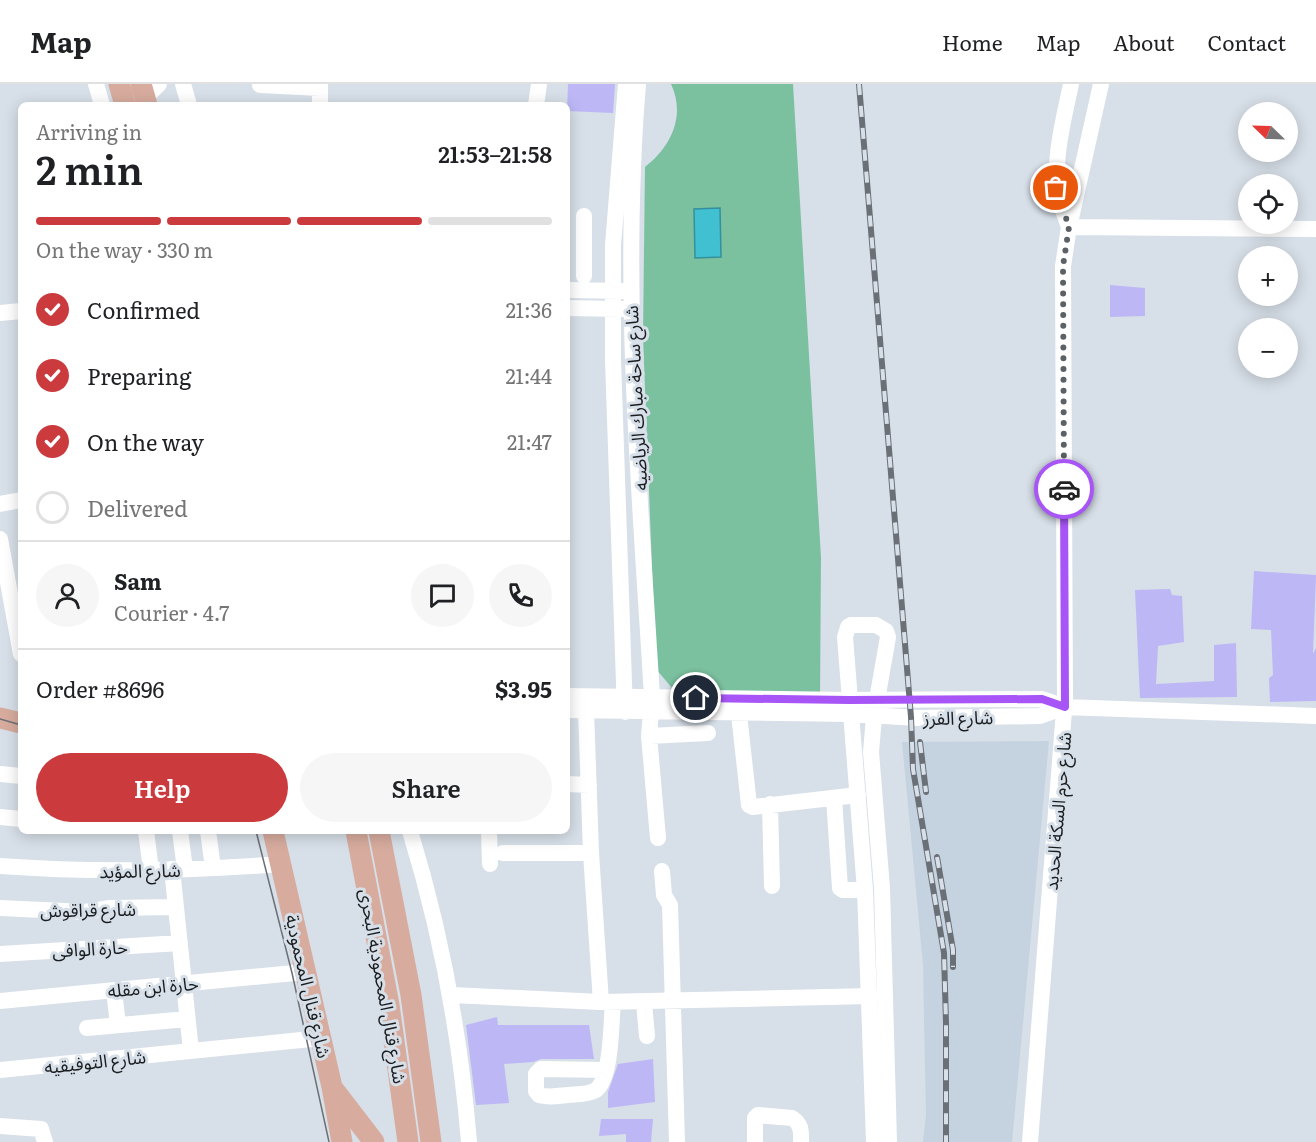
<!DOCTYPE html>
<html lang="en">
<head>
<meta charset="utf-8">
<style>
	:root { --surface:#fff; --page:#f6f6f6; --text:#202124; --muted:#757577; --line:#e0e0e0; --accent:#cb3b3e }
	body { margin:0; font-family:Literata,"Noto Sans Arabic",serif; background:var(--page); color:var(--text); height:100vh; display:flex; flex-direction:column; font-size:22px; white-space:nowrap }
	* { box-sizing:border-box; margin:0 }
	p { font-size:20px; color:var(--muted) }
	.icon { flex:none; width:33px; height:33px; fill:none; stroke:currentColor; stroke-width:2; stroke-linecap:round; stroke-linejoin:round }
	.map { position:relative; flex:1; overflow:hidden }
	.details { position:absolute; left:18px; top:18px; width:552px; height:732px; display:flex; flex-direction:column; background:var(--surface); border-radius:9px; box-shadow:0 3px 15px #0003 }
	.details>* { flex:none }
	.needle { width:39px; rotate:293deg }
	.tools { position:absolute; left:1238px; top:18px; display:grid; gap:12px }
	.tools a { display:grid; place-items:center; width:60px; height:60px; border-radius:50%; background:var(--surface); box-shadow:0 3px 15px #0003; font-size:30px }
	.pin { position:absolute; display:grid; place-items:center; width:51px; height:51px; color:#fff; margin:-26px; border:3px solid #fff; border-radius:50%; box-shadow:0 2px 6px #0007 }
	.courier { position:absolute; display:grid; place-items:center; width:60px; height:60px; margin:-30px; border:4px solid #a855f7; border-radius:50%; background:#fff; color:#222; box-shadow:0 2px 8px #0007 }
	.head em { font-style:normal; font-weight:600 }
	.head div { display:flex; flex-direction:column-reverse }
	.head { display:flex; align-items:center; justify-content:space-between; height:102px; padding:0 18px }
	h1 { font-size:39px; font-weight:600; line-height:45px }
	.bar { display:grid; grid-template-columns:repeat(4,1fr); gap:9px 6px; align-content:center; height:72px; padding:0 18px }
	.bar i { height:8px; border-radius:4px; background:var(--line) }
	.bar .on { background:var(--accent) }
	.bar p { grid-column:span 4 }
	.line { display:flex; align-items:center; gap:15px; padding:0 18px; border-top:2px solid var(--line) }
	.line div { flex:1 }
	.round { display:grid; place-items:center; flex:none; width:63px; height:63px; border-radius:32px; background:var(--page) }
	ol { padding:0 18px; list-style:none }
	li { display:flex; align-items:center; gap:18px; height:66px }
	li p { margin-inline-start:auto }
	li .icon { padding:6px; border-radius:50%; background:var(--accent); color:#fff; stroke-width:4 }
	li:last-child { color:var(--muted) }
	li i { width:33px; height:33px; border:3px solid var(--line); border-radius:50% }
	.button { display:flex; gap:12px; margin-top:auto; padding:12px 18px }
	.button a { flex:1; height:69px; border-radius:36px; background:var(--accent); color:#fff; font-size:24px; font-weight:600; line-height:69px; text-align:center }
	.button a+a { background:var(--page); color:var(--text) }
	header { display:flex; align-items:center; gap:36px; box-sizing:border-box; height:84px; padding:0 30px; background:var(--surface); border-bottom:2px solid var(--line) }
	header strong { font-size:28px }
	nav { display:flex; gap:33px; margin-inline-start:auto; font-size:21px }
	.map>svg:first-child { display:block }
	.built { fill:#c5d2df }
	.green { fill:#7bc09f }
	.water { fill:#40c0d1; stroke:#358f9c; stroke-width:1.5 }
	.building { fill:#bdb7f6 }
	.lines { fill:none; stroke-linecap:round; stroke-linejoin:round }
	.minor { stroke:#fff; stroke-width:16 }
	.major { stroke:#d7ac9e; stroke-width:21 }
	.tram { stroke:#6b7076; stroke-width:1.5 }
	.rail-casing { stroke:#6b7076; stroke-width:6 }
	.rail { stroke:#d7dfe8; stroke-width:4; stroke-dasharray:11; stroke-linecap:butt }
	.done { stroke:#5c6166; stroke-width:6; stroke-dasharray:0 10.8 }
	.route { stroke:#a855f7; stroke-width:8 }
	.labels { text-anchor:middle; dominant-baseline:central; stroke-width:6; stroke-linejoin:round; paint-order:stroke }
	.street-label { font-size:18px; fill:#1a1d20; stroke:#d7dfe8 }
</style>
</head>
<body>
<header>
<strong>Map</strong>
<nav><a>Home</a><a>Map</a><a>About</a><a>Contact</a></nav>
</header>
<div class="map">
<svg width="1316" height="1058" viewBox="0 0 1316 1058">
	<rect width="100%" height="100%" fill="#d7dfe8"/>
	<path class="built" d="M1049 657 1012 1058H923L926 1031 923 880 902 658Z"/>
	<path class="green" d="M671 0H793L821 474 820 615 683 617 656 585 643 253 645 83C671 63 686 32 671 0Z"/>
	<path class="water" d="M720 124 721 173 695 174 694 125Z"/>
	<path class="building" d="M568 0H615L613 29 567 27Z
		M1110 201 1145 204V232L1110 233Z
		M1254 487 1316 491 1313 570 1316 564V617L1270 618 1269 594 1273 591 1271 546 1251 545Z
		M1170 505 1172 511 1182 512 1184 558 1158 562 1156 600 1214 597V561L1236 559 1237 613 1140 614 1135 506Z
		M497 933 498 941H589L594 975H541L533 978 504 980 509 1019 476 1021 466 941Z
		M653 975 655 1018 608 1024V1008L618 980Z
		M601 1035H653L651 1058H626V1050L599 1052Z"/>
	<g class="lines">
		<path class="minor" d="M96 0 102 21
			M183 0 189 21
			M638 0C621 205 640 409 652 613L649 652 658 754
			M260 1 320 4
			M137 17 147 12 159 0
			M320 21V0
			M536 21 539 0
			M1069 143 1316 145
			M1069 143C1047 90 1060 54 1071 0
			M584 192V132
			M567 206 623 207
			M567 224 623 225
			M0 229 21 227
			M0 420 21 416
			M0 455 21 570
			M567 612 849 616 1042 615 1065 623 1316 632
			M567 626 851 630 918 634 1040 632 1065 623
			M586 626 591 769 601 918
			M625 628 613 276V161L626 0
			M739 630 749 721 753 723 858 711
			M649 652 708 649
			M0 690 21 692
			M567 700 589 701
			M834 714 840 804 843 806H865
			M770 720 772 802
			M0 733 21 735
			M146 747 151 786
			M180 747 185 785
			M208 747 213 784
			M410 747C442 851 460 949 469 1058
			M489 747 490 780
			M503 769H591
			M0 782C93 789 187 787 281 780
			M172 785 191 967
			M662 787 664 811 670 821 677 1058
			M0 824 85 828 110 824 175 823
			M0 870 180 859
			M114 906 118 941
			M452 911 601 918 871 912
			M0 917 305 888
			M644 918 647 952
			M87 944 187 935
			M0 986 321 954
			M605 986 541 985 536 990V1007L539 1011C548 1014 558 1012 568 1011 577 1010 588 1011 596 1006 612 993 611 938 613 918
			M0 1042 41 1045 45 1058
			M755 1058V1034L758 1031 792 1034C802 1040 801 1048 801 1058
			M874 1058 865 806 845 553 848 543 851 541H876L886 547 888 553 874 633 871 668 882 804 889 1058
			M1030 1058 1065 614 1063 182 1069 143 1101 0"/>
		<path class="major" d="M119 0 125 21
			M141 0 147 21
			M0 634 21 639
			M273 747 332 1003 342 1058
			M356 747 389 921 408 1058
			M379 747 411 911 431 1058
			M334 1006 374 1058"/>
		<path class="tram" d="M0 635 21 641
			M256 747 292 889 329 1058"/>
		<defs>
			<path id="rail" d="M859 0 911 633 913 685 944 869 946 939V1058
				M920 658 926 708
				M937 773 953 866V883"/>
		</defs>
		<use href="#rail" class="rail-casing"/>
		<use href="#rail" class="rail"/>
	</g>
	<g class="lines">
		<path class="done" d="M1056 104 1069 143 1063 182 1064 405"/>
		<path class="route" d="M696 614 849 616 1042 615 1065 623 1064 405"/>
	</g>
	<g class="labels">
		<g class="street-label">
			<text transform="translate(635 314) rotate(-93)">شارع ساحة مبارك الرياضيه</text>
			<text transform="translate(958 633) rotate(-1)">شارع الفرز</text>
			<text transform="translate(1057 727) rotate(-85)">شارع حرم السكة الحديد</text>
			<text transform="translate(140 786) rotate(-1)">شارع المؤيد</text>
			<text transform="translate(88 825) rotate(-1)">شارع قراقوش</text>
			<text transform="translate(90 864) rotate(-3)">حارة الوافى</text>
			<text transform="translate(153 902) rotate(-5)">حارة ابن مقله</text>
			<text transform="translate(309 902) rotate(77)">شارع قنال المحمودية</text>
			<text transform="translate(384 902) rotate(80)">شارع قنال المحمودية البحرى</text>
			<text transform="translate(95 977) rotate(-6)">شارع التوفيقيه</text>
		</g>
	</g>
</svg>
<div class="tools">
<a><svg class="needle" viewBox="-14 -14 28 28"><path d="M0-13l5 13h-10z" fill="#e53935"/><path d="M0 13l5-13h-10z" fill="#757577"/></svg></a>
<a><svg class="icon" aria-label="locate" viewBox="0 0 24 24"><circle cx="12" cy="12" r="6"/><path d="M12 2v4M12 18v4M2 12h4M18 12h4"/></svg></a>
<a>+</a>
<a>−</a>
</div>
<div class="pin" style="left:1056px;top:104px;background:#ea580c"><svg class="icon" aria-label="bag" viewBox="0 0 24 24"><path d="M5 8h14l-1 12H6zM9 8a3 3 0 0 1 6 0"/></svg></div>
<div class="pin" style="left:696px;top:614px;background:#1f2937"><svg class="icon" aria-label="home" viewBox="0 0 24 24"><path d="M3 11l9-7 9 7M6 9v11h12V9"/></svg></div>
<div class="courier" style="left:1064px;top:405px"><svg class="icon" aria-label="car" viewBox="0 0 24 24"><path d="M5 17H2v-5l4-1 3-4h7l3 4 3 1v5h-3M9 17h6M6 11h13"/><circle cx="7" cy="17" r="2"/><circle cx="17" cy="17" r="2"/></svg></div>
<section class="details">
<div class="head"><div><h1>2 min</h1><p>Arriving in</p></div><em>21:53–21:58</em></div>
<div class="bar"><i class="on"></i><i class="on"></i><i class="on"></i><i></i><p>On the way · 330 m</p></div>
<ol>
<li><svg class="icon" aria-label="check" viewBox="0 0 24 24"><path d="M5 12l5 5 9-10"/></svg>Confirmed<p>21:36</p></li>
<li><svg class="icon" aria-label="check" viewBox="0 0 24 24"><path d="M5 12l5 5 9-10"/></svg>Preparing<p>21:44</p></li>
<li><svg class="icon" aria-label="check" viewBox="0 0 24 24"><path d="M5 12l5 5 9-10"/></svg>On the way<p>21:47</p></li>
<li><i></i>Delivered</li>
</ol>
<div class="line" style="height:108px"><a class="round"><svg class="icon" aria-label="person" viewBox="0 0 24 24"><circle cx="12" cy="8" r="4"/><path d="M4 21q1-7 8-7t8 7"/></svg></a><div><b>Sam</b><p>Courier · 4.7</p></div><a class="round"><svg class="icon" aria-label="chat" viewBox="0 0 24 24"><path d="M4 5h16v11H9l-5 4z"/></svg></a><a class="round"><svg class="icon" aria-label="phone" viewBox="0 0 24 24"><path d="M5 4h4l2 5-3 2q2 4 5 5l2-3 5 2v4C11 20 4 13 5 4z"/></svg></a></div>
<div class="line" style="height:78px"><div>Order #8696</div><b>$3.95</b></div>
<div class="button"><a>Help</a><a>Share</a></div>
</section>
</div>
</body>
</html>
